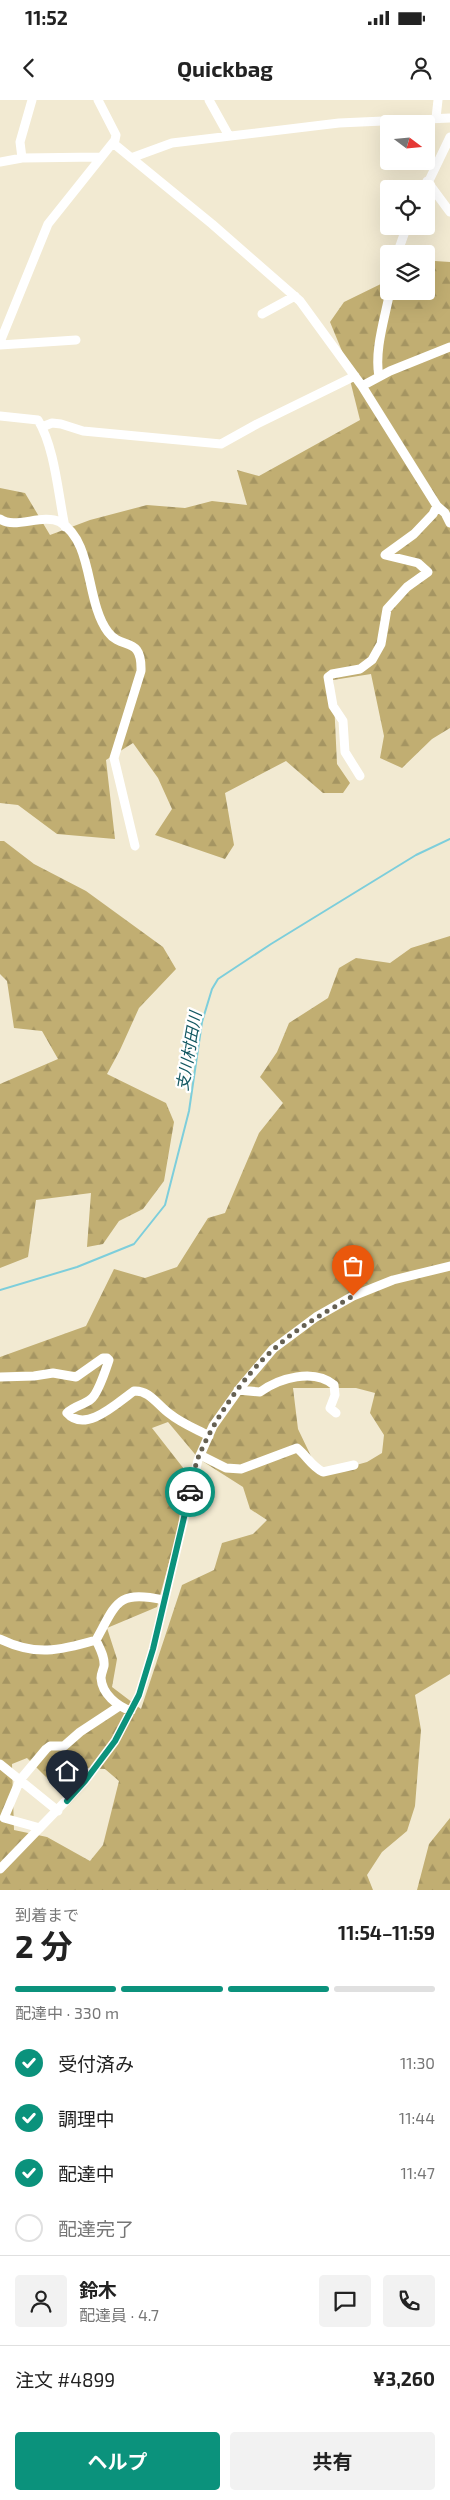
<!DOCTYPE html>
<html lang="ja">
<head>
<meta charset="utf-8">
<style>
	:root { --surface:#fff; --page:#f2f2f2; --text:#222; --muted:#767676; --line:#e0e0e0; --accent:#0b927c }
	body { margin:0; font-family:"Exo 2","Noto Sans JP",sans-serif; background:var(--page); color:var(--text); height:100vh; display:flex; flex-direction:column; font-size:19px; white-space:nowrap }
	* { box-sizing:border-box; margin:0 }
	p { font-size:16px; color:var(--muted) }
	.icon { flex:none; width:28px; height:28px; fill:none; stroke:currentColor; stroke-width:2; stroke-linecap:round; stroke-linejoin:round }
	.map { position:relative; height:1790px; overflow:hidden }
	.sheet { display:flex; flex-direction:column; background:var(--surface); flex:1 }
	.sheet>* { flex:none }
	.needle { width:32px; rotate:106deg }
	.buttons { position:absolute; left:380px; top:15px; display:grid; gap:10px }
	.buttons a { display:grid; place-items:center; width:55px; height:55px; border-radius:5px; background:var(--surface); box-shadow:0 5px 20px #0002; font-size:25px }
	.pin { position:absolute; display:grid; place-items:center; width:42px; height:42px; color:#fff; margin:-51px -21px; border-radius:50% 50% 50% 0; rotate:-45deg; box-shadow:0 0 5px #0007 }
	.pin .icon { rotate:45deg }
	.courier { position:absolute; display:grid; place-items:center; width:50px; height:50px; margin:-25px; border:4px solid #0b927c; border-radius:50%; background:#fff; color:#222; box-shadow:0 1px 6px #0007 }
	.overview em { font-style:normal; font-weight:700 }
	.overview div { display:flex; flex-direction:column-reverse }
	.overview { display:flex; align-items:center; justify-content:space-between; height:85px; padding:0 15px }
	h1 { font-size:32px; font-weight:700; line-height:38px }
	.bar { display:grid; grid-template-columns:repeat(4,1fr); gap:8px 5px; align-content:center; height:60px; padding:0 15px }
	.bar i { height:6px; border-radius:4px; background:var(--line) }
	.bar .selected { background:var(--accent) }
	.bar p { grid-column:span 4 }
	.line { display:flex; align-items:center; gap:12px; padding:0 15px; border-top:1px solid var(--line) }
	.line div { flex:1 }
	.round { display:grid; place-items:center; flex:none; width:52px; height:52px; border-radius:5px; background:var(--page) }
	ol { padding:0 15px; list-style:none }
	li { display:flex; align-items:center; gap:15px; height:55px }
	li p { margin-inline-start:auto }
	li .icon { padding:5px; border-radius:50%; background:var(--accent); color:#fff; stroke-width:4 }
	li:last-child { color:var(--muted) }
	li i { width:28px; height:28px; border:2px solid var(--line); border-radius:50% }
	.button { display:flex; gap:10px; margin-top:auto; padding:10px 15px }
	.button a { flex:1; height:58px; border-radius:5px; background:var(--accent); color:#fff; font-size:20px; font-weight:700; line-height:58px; text-align:center }
	.button a+a { background:var(--page); color:var(--text) }
	.status { display:flex; justify-content:space-between; align-items:center; height:35px; padding:0 25px; background:var(--surface); direction:ltr }
	.status svg { height:14px; fill:currentColor }
	header { display:flex; justify-content:space-between; align-items:center; height:65px; padding:0 15px; background:var(--surface); font-size:22px; font-weight:700 }
	.map>svg:first-child { display:block }
	.forest { fill:url(#forest-firs); fill-rule:evenodd }
	.lines { fill:none; stroke-linecap:round; stroke-linejoin:round }
	.stream { stroke:#7dcedb; stroke-width:2 }
	.minor { stroke:#fff; stroke-width:9 }
	.done { stroke:#656052; stroke-width:5; stroke-dasharray:0 9 }
	.route { stroke:#0b927c; stroke-width:6 }
	.labels { text-anchor:middle; dominant-baseline:central; stroke-width:4.5; stroke-linejoin:round; paint-order:stroke }
	.water-label { font-size:16px; font-style:italic; fill:#135862; stroke:#fff }
</style>
</head>
<body>
<div class="status"><b>11:52</b><svg viewBox="0 0 49 12"><path d="M0 12V9h3v3zM5 12V6h3v6zM10 12V3h3v9zM15 12V0h3v12zM26 1h20v11H26zM47 4h2v5h-2z"/></svg></div>
<header><svg class="icon" aria-label="back" viewBox="0 0 24 24"><path d="M15 5l-7 7 7 7"/></svg>Quickbag<svg class="icon" aria-label="person" viewBox="0 0 24 24"><circle cx="12" cy="8" r="4"/><path d="M4 21q1-7 8-7t8 7"/></svg></header>
<div class="map">
<svg width="450" height="1790" viewBox="0 0 450 1790">
	<defs>
		<pattern id="forest-firs" width="22" height="20" patternUnits="userSpaceOnUse" patternTransform="scale(1.25)"><rect width="22" height="20" fill="#c1ae72"/><path d="M5 1l3.5 6h-7zM16 11l3.5 6h-7z" fill="#a59562"/></pattern>
	</defs>
	<rect width="100%" height="100%" fill="#f2ead2"/>
	<path class="forest" d="M435 161 450 162V628L432 639 402 668 380 658 384 636 371 574 333 580 337 664 350 683 343 693H323L286 661 225 693 234 745 225 759 155 735 172 709 158 678 133 643 106 660 115 739 57 734 18 705 0 703V388L25 393 50 435 90 420 147 405 185 408 212 401 247 405 237 370 259 376 360 320 344 256 330 222 344 202 389 180V191H426V164Z
		M0 741H4L34 764 86 791 163 847 176 869 139 908 120 950 107 974 166 1003 174 1022 164 1081 143 1109 119 1121 103 1144 87 1147 91 1093 36 1100 28 1157 0 1168V984L58 959 42 931 14 928 7 881 0 874Z
		M450 836V1574L415 1595 421 1630 415 1706 407 1731 382 1752 367 1775 373 1790H0V1257L86 1226 114 1169 145 1178 177 1167 208 1118 225 1113 259 1033 283 1003 260 977 277 952 289 923 328 898 339 868 356 858 390 863 411 848ZM293 1288H356L375 1293 370 1313 384 1335 382 1353 367 1362 320 1375 298 1329ZM168 1322 199 1359 243 1387 250 1409 267 1420 253 1434 222 1443 214 1470 182 1485 141 1609 112 1587 117 1559 107 1528 157 1507 178 1429 184 1369 152 1328ZM27 1658 54 1685 84 1668 105 1669 119 1681 103 1745 90 1761 47 1737 14 1730 12 1664Z
		M450 1718V1790H417L429 1744Z"/>
	<g class="lines">
		<path class="stream" d="M0 1190 77 1167 134 1144 165 1105 189 1011 202 922 212 889 218 879 271 844 416 755 450 739"/>
		<path class="minor" d="M209 0 229 36
			M436 18 438 0
			M113 43 212 124 300 201 362 286 437 406 445 413 450 423
			M22 58 20 42 32 0
			M131 58 172 43 339 23 450 18
			M0 62 22 58 100 57
			M427 81 450 112
			M425 89 450 37
			M397 154 407 126
			M262 214 295 196
			M0 242 48 124 115 40 116 35 98 0
			M0 245 76 240
			M379 277C374 250 385 218 390 191
			M362 286 390 271 450 247
			M0 316 38 320C55 348 58 394 65 427
			M42 327 52 323 61 324 83 331 221 344 257 324 355 276
			M0 419C15 430 42 413 60 422 94 442 85 501 108 532 122 551 142 535 141 571L114 658 135 746
			M360 676 345 652 343 621 333 606 328 577 332 574 360 569 372 560 381 544 387 509 407 487 428 472 418 463 385 455 414 434 433 414 437 406
			M0 1277 34 1276 53 1273 76 1277 103 1258H107L109 1260C106 1269 98 1294 91 1299 84 1305 74 1306 67 1313 86 1334 118 1302 134 1291 150 1290 158 1306 170 1314 181 1323 196 1329 209 1336
			M238 1290 260 1292C279 1278 314 1268 334 1285L335 1295 330 1308 336 1313
			M200 1355 226 1368 241 1369 297 1348C307 1356 311 1366 323 1372L354 1365
			M0 1539C35 1556 59 1551 96 1540 117 1502 117 1490 164 1500
			M96 1540C100 1549 105 1557 104 1566 103 1570 101 1574 101 1578 102 1594 117 1606 131 1611
			M0 1664 58 1711
			M40 1728 4 1718 20 1680 46 1649 50 1646H64L80 1632 118 1607
			M0 1769 85 1681 115 1641 139 1595 153 1549 198 1360 213 1326 240 1288 273 1249 316 1217 353 1196 393 1180 450 1166"/>
	</g>
	<g class="lines">
		<path class="done" d="M190 1392C193 1381 194 1369 198 1358 213 1321 244 1275 274 1249 298 1227 326 1212 353 1196"/>
		<path class="route" d="M67 1701 85 1681 115 1641 139 1595 153 1549 190 1392"/>
	</g>
	<g class="labels">
		<g class="water-label">
			<text transform="translate(188 951) rotate(-80)">支川村田川</text>
		</g>
	</g>
</svg>
<div class="buttons">
<a><svg class="needle" viewBox="-14 -14 28 28"><path d="M0-13l5 13h-10z" fill="#e53935"/><path d="M0 13l5-13h-10z" fill="#767676"/></svg></a>
<a><svg class="icon" aria-label="locate" viewBox="0 0 24 24"><circle cx="12" cy="12" r="6"/><path d="M12 2v4M12 18v4M2 12h4M18 12h4"/></svg></a>
<a><svg class="icon" aria-label="layers" viewBox="0 0 24 24"><path d="M12 4l9 5-9 5-9-5zM3 14l9 5 9-5"/></svg></a>
</div>
<div class="pin" style="left:353px;top:1196px;background:#ea580c"><svg class="icon" aria-label="bag" viewBox="0 0 24 24"><path d="M5 8h14l-1 12H6zM9 8a3 3 0 0 1 6 0"/></svg></div>
<div class="pin" style="left:67px;top:1701px;background:#1f2937"><svg class="icon" aria-label="home" viewBox="0 0 24 24"><path d="M3 11l9-7 9 7M6 9v11h12V9"/></svg></div>
<div class="courier" style="left:190px;top:1392px"><svg class="icon" aria-label="car" viewBox="0 0 24 24"><path d="M5 17H2v-5l4-1 3-4h7l3 4 3 1v5h-3M9 17h6M6 11h13"/><circle cx="7" cy="17" r="2"/><circle cx="17" cy="17" r="2"/></svg></div>
</div>
<section class="sheet">
<div class="overview"><div><h1>2 分</h1><p>到着まで</p></div><em>11:54–11:59</em></div>
<div class="bar"><i class="selected"></i><i class="selected"></i><i class="selected"></i><i></i><p>配達中 · 330 m</p></div>
<ol>
<li><svg class="icon" aria-label="check" viewBox="0 0 24 24"><path d="M5 12l5 5 9-10"/></svg>受付済み<p>11:30</p></li>
<li><svg class="icon" aria-label="check" viewBox="0 0 24 24"><path d="M5 12l5 5 9-10"/></svg>調理中<p>11:44</p></li>
<li><svg class="icon" aria-label="check" viewBox="0 0 24 24"><path d="M5 12l5 5 9-10"/></svg>配達中<p>11:47</p></li>
<li><i></i>配達完了</li>
</ol>
<div class="line" style="height:90px"><a class="round"><svg class="icon" aria-label="person" viewBox="0 0 24 24"><circle cx="12" cy="8" r="4"/><path d="M4 21q1-7 8-7t8 7"/></svg></a><div><b>鈴木</b><p>配達員 · 4.7</p></div><a class="round"><svg class="icon" aria-label="chat" viewBox="0 0 24 24"><path d="M4 5h16v11H9l-5 4z"/></svg></a><a class="round"><svg class="icon" aria-label="phone" viewBox="0 0 24 24"><path d="M5 4h4l2 5-3 2q2 4 5 5l2-3 5 2v4C11 20 4 13 5 4z"/></svg></a></div>
<div class="line" style="height:65px"><div>注文 #4899</div><b>¥3,260</b></div>
<div class="button"><a>ヘルプ</a><a>共有</a></div>
</section>
</body>
</html>
